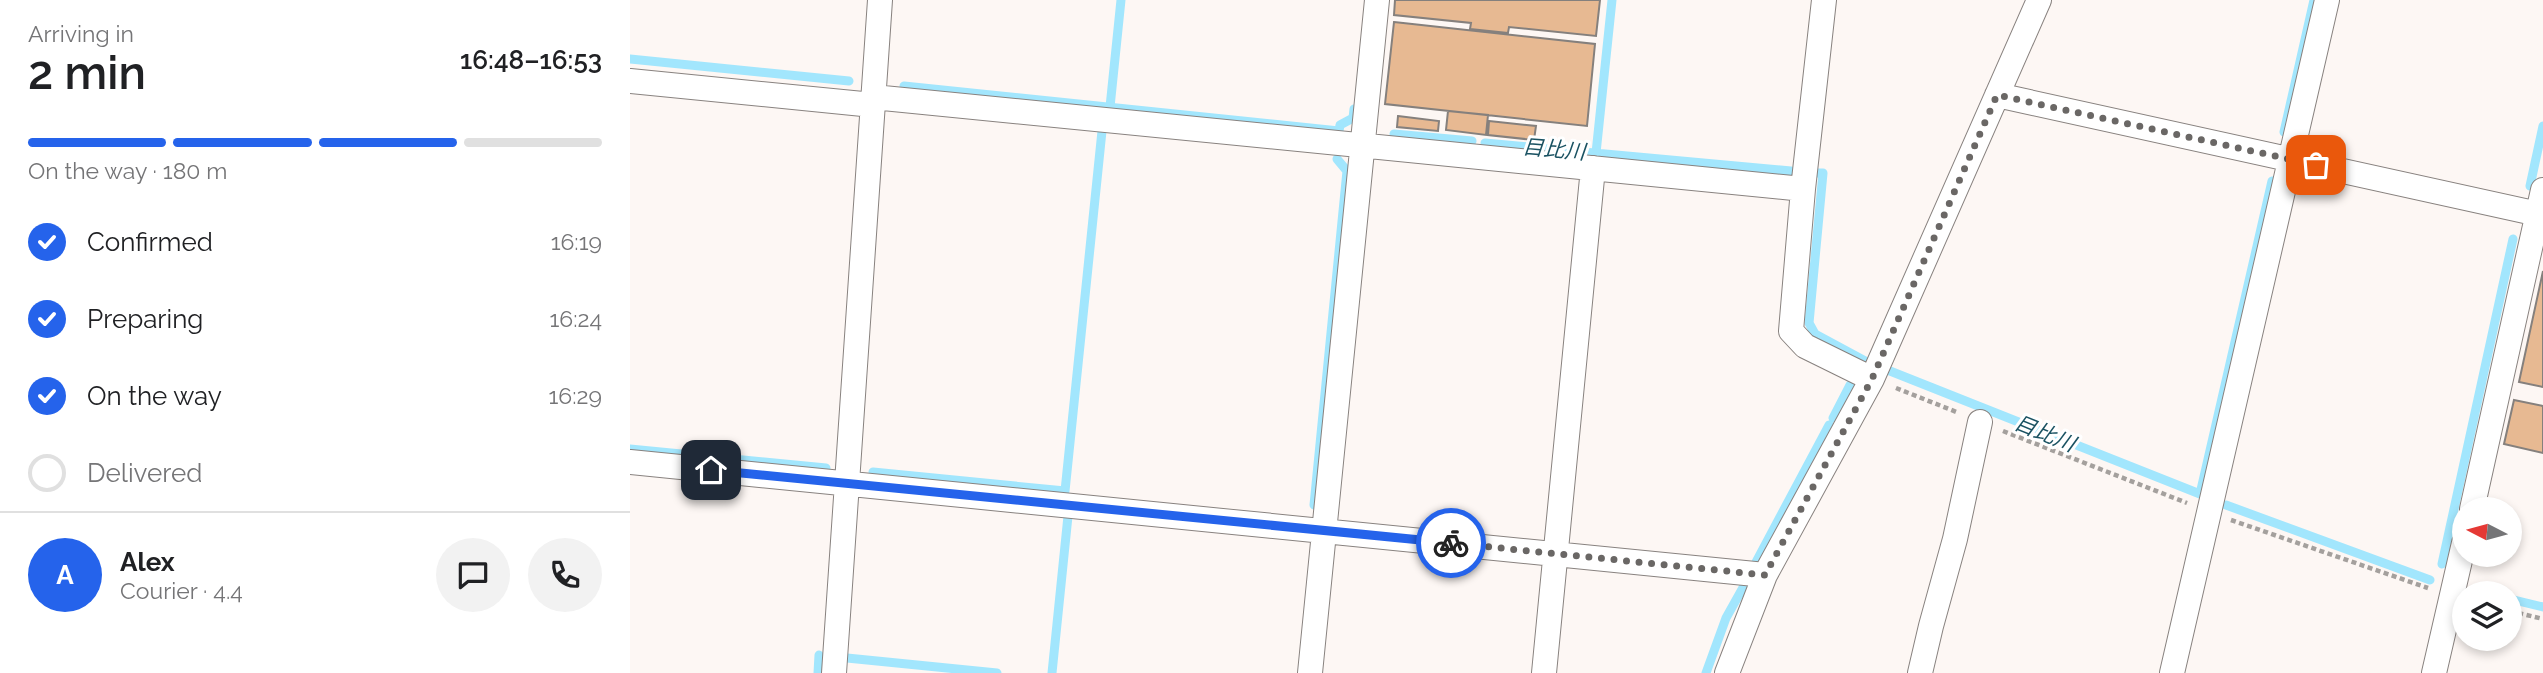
<!DOCTYPE html>
<html lang="en">
<head>
<meta charset="utf-8">
<style>
	:root { --surface:#fff; --page:#f2f2f2; --text:#202124; --muted:#757577; --line:#e0e0e0; --accent:#2563eb }
	body { margin:0; font-family:Raleway,"Noto Sans JP",sans-serif; background:var(--page); color:var(--text); height:100vh; display:flex; flex-direction:column; font-size:26px; white-space:nowrap }
	* { box-sizing:border-box; margin:0 }
	p { font-size:23px; color:var(--muted) }
	.icon { flex:none; width:38px; height:38px; fill:none; stroke:currentColor; stroke-width:2; stroke-linecap:round; stroke-linejoin:round }
	.map { position:relative; flex:1; overflow:hidden }
	.sheet { display:flex; flex-direction:column; background:var(--surface); width:630px }
	.sheet>* { flex:none }
	.needle { width:46px; rotate:276deg }
	.buttons { position:absolute; left:1822px; top:497px; display:grid; gap:14px }
	.buttons a { display:grid; place-items:center; width:70px; height:70px; border-radius:50%; background:var(--surface); box-shadow:0 4px 10px #0003; font-size:35px }
	.pin { position:absolute; display:grid; place-items:center; width:60px; height:60px; color:#fff; margin:-30px; border-radius:14px; box-shadow:0 4px 10px #0006 }
	.courier { position:absolute; display:grid; place-items:center; width:70px; height:70px; margin:-35px; border:5px solid #2563eb; border-radius:50%; background:#fff; color:#222; box-shadow:0 2px 9px #0007 }
	.head em { font-style:normal; font-weight:600 }
	.head div { display:flex; flex-direction:column-reverse }
	.head { display:flex; align-items:center; justify-content:space-between; height:119px; padding:0 28px }
	h1 { font-size:46px; font-weight:600; line-height:52px }
	.bar { display:grid; grid-template-columns:repeat(4,1fr); gap:10px 7px; align-content:center; height:84px; padding:0 28px }
	.bar i { height:9px; border-radius:5px; background:var(--line) }
	.bar .on { background:var(--accent) }
	.bar p { grid-column:span 4 }
	.line { display:flex; align-items:center; gap:18px; padding:0 28px; border-top:2px solid var(--line) }
	.line div { flex:1 }
	.round { display:grid; place-items:center; flex:none; width:74px; height:74px; border-radius:37px; background:var(--page) }
	ol { padding:0 28px; list-style:none }
	li { display:flex; align-items:center; gap:21px; height:77px }
	li p { margin-inline-start:auto }
	li .icon { padding:7px; border-radius:50%; background:var(--accent); color:#fff; stroke-width:4 }
	li:last-child { color:var(--muted) }
	li i { width:38px; height:38px; border:4px solid var(--line); border-radius:50% }
	main { display:flex; flex:1; min-height:0 }
	.map>svg:first-child { display:block }
	.lines { fill:none; stroke-linecap:round; stroke-linejoin:round }
	.stream { stroke:#a2e6fd; stroke-width:9 }
	.building { fill:#e7b992; stroke:#85807d; stroke-width:2 }
	.street-casing { stroke:#88827f; stroke-width:26 }
	.path { stroke:#a4a09d; stroke-width:4.5; stroke-dasharray:5 3.5; stroke-linecap:butt }
	.street { stroke:#fff; stroke-width:24 }
	.done { stroke:#6a6765; stroke-width:7; stroke-dasharray:0 12.6 }
	.route { stroke:#2563eb; stroke-width:9 }
	.labels { text-anchor:middle; dominant-baseline:central; stroke-width:6; stroke-linejoin:round; paint-order:stroke }
	.water-label { font-size:21px; font-style:italic; fill:#1a5262; stroke:#fff }
</style>
</head>
<body>
<main>
<section class="sheet">
<div class="head"><div><h1>2 min</h1><p>Arriving in</p></div><em>16:48–16:53</em></div>
<div class="bar"><i class="on"></i><i class="on"></i><i class="on"></i><i></i><p>On the way · 180 m</p></div>
<ol>
<li><svg class="icon" aria-label="check" viewBox="0 0 24 24"><path d="M5 12l5 5 9-10"/></svg>Confirmed<p>16:19</p></li>
<li><svg class="icon" aria-label="check" viewBox="0 0 24 24"><path d="M5 12l5 5 9-10"/></svg>Preparing<p>16:24</p></li>
<li><svg class="icon" aria-label="check" viewBox="0 0 24 24"><path d="M5 12l5 5 9-10"/></svg>On the way<p>16:29</p></li>
<li><i></i>Delivered</li>
</ol>
<div class="line" style="height:126px"><b class="round" style="background:var(--accent);color:#fff">A</b><div><b>Alex</b><p>Courier · 4.4</p></div><a class="round"><svg class="icon" aria-label="chat" viewBox="0 0 24 24"><path d="M4 5h16v11H9l-5 4z"/></svg></a><a class="round"><svg class="icon" aria-label="phone" viewBox="0 0 24 24"><path d="M5 4h4l2 5-3 2q2 4 5 5l2-3 5 2v4C11 20 4 13 5 4z"/></svg></a></div>
</section>
<div class="map">
<svg width="1913" height="673" viewBox="0 0 1913 673">
	<rect width="100%" height="100%" fill="#fdf7f4"/>
	<g class="lines">
		<path class="stream" d="M0 59 219 81
			M274 86 709 131 710 125 723 118 724 109
			M480 107 491 0
			M1654 132 1684 0
			M764 134 842 141
			M855 143 1161 171
			M966 153 982 0
			M1186 173H1193L1179 323 1185 334 1237 362
			M1900 186 1913 126
			M1260 371 1570 494 1642 181
			M1203 418 1220 385
			M0 449 196 468
			M243 472 435 491 472 131
			M684 505 717 171 707 159
			M1596 505 1800 580
			M1126 562 1199 425
			M1812 564 1883 239
			M1851 592 1857 593
			M1880 599 1913 607
			M217 658 367 673
			M188 673 189 655
			M422 673 438 516
			M1076 673 1096 618 1115 584"/>
	</g>
	<path class="building" d="M765 0H970L966 36 879 27 878 33 840 29 841 23 764 15Z
		M764 22 965 44 957 126 755 104Z
		M818 111 858 115 856 135 816 130Z
		M768 116 809 121 808 131 767 127Z
		M859 121 906 126 904 140 858 135Z
		M1913 271V387L1889 382Z
		M1884 400 1913 406V453L1874 444Z"/>
	<g class="lines">
		<defs>
			<path id="street" d="M1194 0 1173 189 1161 331 1175 346 1242 379
				M0 81 243 105
				M1367 95 1913 215
				M243 97 1173 189
				M0 462 1135 575
				M1842 509 1913 190
				M204 673 250 0
				M680 673 747 0
				M914 673 963 168
				M1097 673 1135 575 1242 379 1409 0
				M1290 673 1301 626 1325 539 1350 422
				M1542 673 1697 0
				M1804 673 1834 543"/>
		</defs>
		<use href="#street" class="street-casing"/>
		<path class="path" d="M1266 388 1329 413
			M1373 431 1557 503
			M1601 520 1798 588
			M1880 611 1913 619"/>
		<use href="#street" class="street"/>
	</g>
	<g class="lines">
		<path class="done" d="M821 543 1135 575 1242 379 1367 95 1686 165"/>
		<path class="route" d="M81 470 821 543"/>
	</g>
	<g class="labels">
		<g class="water-label">
			<text transform="translate(924 149) rotate(5)">目比川</text>
			<text transform="translate(1415 433) rotate(22)">目比川</text>
		</g>
	</g>
</svg>
<div class="buttons">
<a><svg class="needle" viewBox="-14 -14 28 28"><path d="M0-13l5 13h-10z" fill="#e53935"/><path d="M0 13l5-13h-10z" fill="#757577"/></svg></a>
<a><svg class="icon" aria-label="layers" viewBox="0 0 24 24"><path d="M12 4l9 5-9 5-9-5zM3 14l9 5 9-5"/></svg></a>
</div>
<div class="pin" style="left:1686px;top:165px;background:#ea580c"><svg class="icon" aria-label="bag" viewBox="0 0 24 24"><path d="M5 8h14l-1 12H6zM9 8a3 3 0 0 1 6 0"/></svg></div>
<div class="pin" style="left:81px;top:470px;background:#1f2937"><svg class="icon" aria-label="home" viewBox="0 0 24 24"><path d="M3 11l9-7 9 7M6 9v11h12V9"/></svg></div>
<div class="courier" style="left:821px;top:543px"><svg class="icon" aria-label="bike" viewBox="0 0 24 24"><circle cx="6" cy="16" r="4"/><circle cx="18" cy="16" r="4"/><path d="M6 16l4-8h5l3 8M10 8l3 8H6M13 5h3"/></svg></div>
</div>
</main>
</body>
</html>
